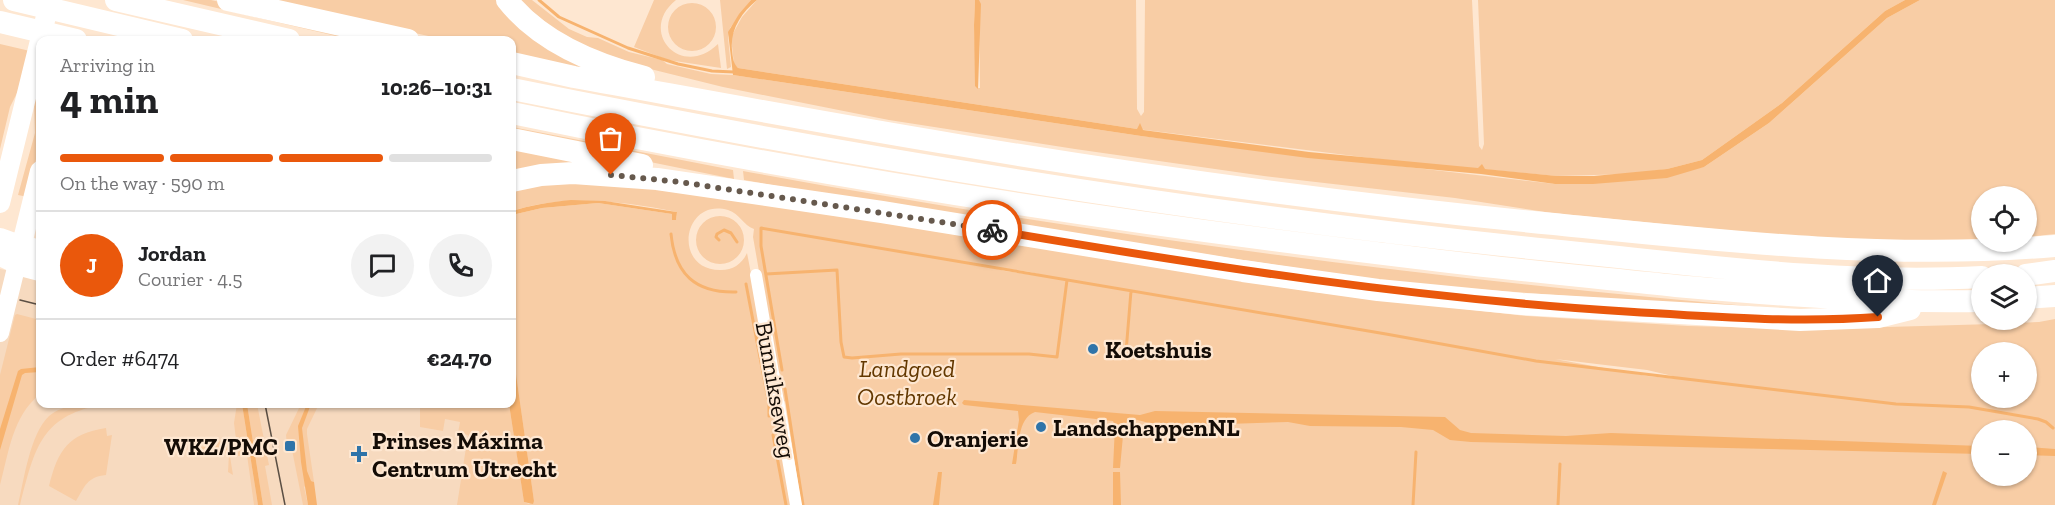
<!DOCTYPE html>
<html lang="en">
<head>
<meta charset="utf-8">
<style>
	:root { --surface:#fff; --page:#f2f2f2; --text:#202124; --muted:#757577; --line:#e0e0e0; --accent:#ea580c }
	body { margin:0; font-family:"Zilla Slab",serif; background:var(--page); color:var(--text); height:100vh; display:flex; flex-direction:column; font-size:22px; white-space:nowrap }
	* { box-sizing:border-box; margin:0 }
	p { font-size:20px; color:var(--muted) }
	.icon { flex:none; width:33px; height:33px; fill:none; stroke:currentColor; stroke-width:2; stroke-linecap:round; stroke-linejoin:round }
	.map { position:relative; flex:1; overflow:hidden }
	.panel { position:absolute; left:36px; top:36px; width:480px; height:372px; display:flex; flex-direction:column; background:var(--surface); border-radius:12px; box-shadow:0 2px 4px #0004 }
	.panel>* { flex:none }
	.controls { position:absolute; left:1971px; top:186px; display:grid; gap:12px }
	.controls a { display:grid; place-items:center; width:66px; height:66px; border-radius:50%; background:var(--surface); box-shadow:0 2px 4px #0004; font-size:30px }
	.pin { position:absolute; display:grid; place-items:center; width:51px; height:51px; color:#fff; margin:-62px -26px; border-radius:50% 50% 50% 0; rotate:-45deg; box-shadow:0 0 6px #0007 }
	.pin .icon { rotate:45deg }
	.courier { position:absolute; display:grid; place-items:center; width:60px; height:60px; margin:-30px; border:4px solid #ea580c; border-radius:50%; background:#fff; color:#222; box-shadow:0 2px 8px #0007 }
	.head em { font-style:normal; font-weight:700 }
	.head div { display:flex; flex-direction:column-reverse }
	.head { display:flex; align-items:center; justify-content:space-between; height:102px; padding:0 24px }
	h1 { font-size:39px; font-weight:700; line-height:45px }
	.bar { display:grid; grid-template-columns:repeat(4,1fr); gap:9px 6px; align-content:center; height:72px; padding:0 24px }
	.bar i { height:8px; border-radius:4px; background:var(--line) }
	.bar .selected { background:var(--accent) }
	.bar p { grid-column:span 4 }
	.line { display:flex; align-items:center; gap:15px; padding:0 24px; border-top:2px solid var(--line) }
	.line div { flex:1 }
	.round { display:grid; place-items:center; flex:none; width:63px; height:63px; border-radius:32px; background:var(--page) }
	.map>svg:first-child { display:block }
	.built { fill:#f7dabf }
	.green { fill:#f8cda5; fill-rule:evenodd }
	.water { fill:#f7b36f }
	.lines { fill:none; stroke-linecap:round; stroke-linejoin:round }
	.stream { stroke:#f7b36f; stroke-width:3 }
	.minor { stroke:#fff; stroke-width:12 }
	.secondary { stroke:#fff; stroke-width:18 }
	.primary { stroke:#fff; stroke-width:20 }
	.motorway { stroke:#fff; stroke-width:22 }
	.tram { stroke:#5b4f44; stroke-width:1.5 }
	.done { stroke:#66594d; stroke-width:6; stroke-dasharray:0 10.8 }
	.route { stroke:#ea580c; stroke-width:8 }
	.poi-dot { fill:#2f74a9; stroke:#fee7d1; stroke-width:2 }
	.labels { text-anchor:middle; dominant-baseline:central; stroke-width:4.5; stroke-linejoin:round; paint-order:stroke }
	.poi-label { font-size:24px; font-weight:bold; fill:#140c06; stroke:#fee7d1; text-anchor:start }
	.park-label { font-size:24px; font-style:italic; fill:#633800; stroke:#fee7d1 }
	.street-label { font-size:24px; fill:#140c06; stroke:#fee7d1 }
</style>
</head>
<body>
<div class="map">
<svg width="2055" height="505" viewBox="0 0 2055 505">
	<rect width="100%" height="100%" fill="#fee7d1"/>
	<path class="built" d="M0 269 40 277V404H512V310L545 505H0Z"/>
	<path class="green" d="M183 0H211L387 40H353Z
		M262 0H500L623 76 512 54V40H447Z
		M518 0H532L569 29 587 37 598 38 629 52 662 60 667 64 711 74 733 75 1141 136 1555 184 1704 167 1769 123 1887 18 1920 0H2055V234L2027 237 2026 196H1982L1981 241H1836L1552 213 1455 198 1264 176 1075 149 889 120 723 87 618 61 568 40Z
		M654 0H676C637 31 681 80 718 44L721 68 668 60 634 47Z
		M720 0H751L730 28 728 37 731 67 727 69Z
		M757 0H975L974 25 977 88H980V84L979 0H1136L1137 109 1141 116 1144 112 1145 0H1472L1479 146 1482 150 1484 144 1478 0H1905L1885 11 1782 103 1702 160 1667 169 1631 174 1557 176 1394 161 1137 129 738 68 734 64 731 37 742 17Z
		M668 27a24 24 0 1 1 48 0a24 24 0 1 1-48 0Z
		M0 44 30 51 22 83 10 107 0 149Z
		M40 71V140L28 197 18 195 35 133 34 100Z
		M512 127 733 170 734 179 512 134Z
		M512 148 620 169 512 176Z
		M743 171C1087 234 1434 280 1782 309L1780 311 1402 284 912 210 744 180Z
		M558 181 619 184 737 199 1314 292 1527 316 1688 326 1816 329 1993 324 2039 322 2055 319V505H802L785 401 781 403 782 386 781 375 776 368 753 237 754 229C743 225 740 214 728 210 682 197 672 271 721 270 733 270 742 264 747 253L777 407 776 427 780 434 793 505H457L468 435 458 433 460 422 445 419 443 431 420 427V404H509L524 502 529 504 534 501 512 346V215L542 208 598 203 672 214V219L676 220 677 212C622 201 565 194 512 211V189ZM986 266 1030 272 1054 278 1005 271ZM1982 352H2026V398H1982ZM1555 359 1647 370 1690 380 1647 376ZM1982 430H2026V476H1982Z
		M696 240a24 24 0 1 1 48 0a24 24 0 1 1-48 0Z
		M17 314 40 320V394C12 417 9 452 0 485V375L15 315Z
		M75 404H107C41 414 35 447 20 505H18C24 480 30 434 49 416 56 410 66 407 75 404Z
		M237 404H242L258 505H254L247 455 238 456 234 423Z
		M247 404H257L269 465 265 466 272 505H263Z
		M301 404H319L307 429V434L314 482 311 481 304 487 308 505H303L291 445H287L286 435Z
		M106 428 107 436 112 435 106 475C87 477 85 486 76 501L49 486C58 450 68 434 106 428Z
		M216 439 228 444 233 475 228 472 229 454 195 448 196 446 215 448Z"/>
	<path class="water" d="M751 0H757C741 13 730 30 732 50 733 58 733 63 738 68L1137 129 1140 123 1143 130 1309 152 1478 168 1482 164 1485 169 1557 176H1594L1667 169 1702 160 1782 103 1885 11 1905 0H1920L1887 18 1769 123 1704 167 1667 178 1593 184H1555L1481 174 1308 158 1141 136 733 75 728 32 739 14Z
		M975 0H979L981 4 978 89 975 86 974 25Z
		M571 200 605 201 670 211 677 212 676 220H672V214L598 203 542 208 512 215V211C531 205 551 202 571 200Z
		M512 346 534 501 533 504 524 502 509 404H512Z
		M40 367V372L25 373 22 375 0 450V429L18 371 21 369Z
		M964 400 1140 415 1155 411 1445 417 1460 430 1471 433 1566 436 1611 433 1981 446V454L1471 442 1450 440 1433 430 1401 427 1310 426 1288 422 1227 424 1149 423 1134 419 1127 422 1124 425 1120 468H1113L1115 426 1113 421 1035 412C1017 418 1019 448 1016 464H1012L1019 420 1018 411 964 405 962 403Z
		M242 404H247L263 505H258Z
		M307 404H311L302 428 307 471 311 481 314 482 317 505H308L301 462 298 426Z
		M2027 447 2055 449V456L2027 455Z
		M1943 471 1947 473 1936 505H1932Z
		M938 472H942L939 505H933Z
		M1113 472H1120L1121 505H1113Z"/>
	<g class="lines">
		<path class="stream" d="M539 0 559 17 628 48 678 64 712 71 734 72
			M671 234C675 274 695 293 736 292
			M719 240 716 237 717 234 724 230 731 233 737 242
			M766 274 837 270 841 342 844 357 852 358 901 354H1029L1057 357 1067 280
			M746 284 769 404V416
			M1126 352 1131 291
			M782 370 761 246V228L1386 334 1536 361 1896 404 1969 407 2038 419 2046 422 2053 428
			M785 389 803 505
			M773 435 786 505
			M1413 505 1416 452
			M1558 505 1560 464"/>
		<path class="minor" d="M756 275 796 505"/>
		<path class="secondary" d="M0 333 17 264"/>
		<path class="primary" d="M0 203 50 0
			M0 238 22 246
			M0 256 17 264 40 171"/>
		<path class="motorway" d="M14 0 182 40
			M116 0 289 40
			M228 0 408 40
			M507 0C540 42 594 64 644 77
			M0 22 76 40
			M512 63 574 77C702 100 830 124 958 145 1156 178 1355 205 1554 224 1720 241 1887 260 2055 246
			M512 89C855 158 1202 215 1550 250 1693 264 1838 285 1982 277
			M512 113C811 175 1113 222 1417 258 1503 269 1590 277 1676 286 1778 295 1879 303 1982 301
			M512 139 642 165
			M512 181 541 175 573 173 657 179 882 212 1243 271 1378 290 1522 304 1800 320 1878 317 1910 309
			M22 246 40 251
			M17 264 40 270
			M2026 275 2055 271
			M2026 298 2055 296"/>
		<path class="tram" d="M20 300 40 305
			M265 404 285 505"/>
	</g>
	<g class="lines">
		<path class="done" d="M611 175 680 182 992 230"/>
		<path class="route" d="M992 230C1205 266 1418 299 1634 312 1715 317 1797 323 1878 317"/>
	</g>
	<g class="poi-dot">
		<circle cx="1093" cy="349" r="6"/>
		<circle cx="1041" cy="427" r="6"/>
		<circle cx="915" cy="438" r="6"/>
		<rect x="284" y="440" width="12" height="12" rx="3"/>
		<path d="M356 445h6v6h6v6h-6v6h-6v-6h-6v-6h6z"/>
	</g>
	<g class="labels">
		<g class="poi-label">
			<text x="1105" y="349">Koetshuis</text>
			<text x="1053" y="427">LandschappenNL</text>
			<text x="927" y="438">Oranjerie</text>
			<text x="372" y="440">Prinses Máxima<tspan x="372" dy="28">Centrum Utrecht</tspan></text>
			<text x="278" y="446" text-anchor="end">WKZ/PMC</text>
		</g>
		<g class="park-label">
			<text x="907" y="368">Landgoed<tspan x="907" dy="28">Oostbroek</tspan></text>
		</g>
		<g class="street-label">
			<text transform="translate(776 390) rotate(80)">Bunnikseweg</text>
		</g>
	</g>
</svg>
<div class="controls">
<a><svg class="icon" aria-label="locate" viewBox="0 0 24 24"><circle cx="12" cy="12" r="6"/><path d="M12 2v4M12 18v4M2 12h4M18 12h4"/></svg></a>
<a><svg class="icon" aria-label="layers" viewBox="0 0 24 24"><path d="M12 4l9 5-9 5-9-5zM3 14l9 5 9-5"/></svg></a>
<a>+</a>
<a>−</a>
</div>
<div class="pin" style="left:611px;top:175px;background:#ea580c"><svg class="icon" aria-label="bag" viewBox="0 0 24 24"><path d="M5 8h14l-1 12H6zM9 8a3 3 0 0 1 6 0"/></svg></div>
<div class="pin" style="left:1878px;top:317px;background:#1f2937"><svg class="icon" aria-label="home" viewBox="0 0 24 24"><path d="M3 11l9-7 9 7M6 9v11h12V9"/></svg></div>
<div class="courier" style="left:992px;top:230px"><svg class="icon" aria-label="bike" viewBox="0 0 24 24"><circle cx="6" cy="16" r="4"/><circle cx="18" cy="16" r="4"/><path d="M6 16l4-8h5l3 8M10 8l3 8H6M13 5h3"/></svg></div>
<section class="panel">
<div class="head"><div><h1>4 min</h1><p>Arriving in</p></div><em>10:26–10:31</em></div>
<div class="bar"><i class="selected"></i><i class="selected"></i><i class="selected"></i><i></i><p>On the way · 590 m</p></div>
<div class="line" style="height:108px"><b class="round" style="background:var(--accent);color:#fff">J</b><div><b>Jordan</b><p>Courier · 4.5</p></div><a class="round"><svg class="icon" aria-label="chat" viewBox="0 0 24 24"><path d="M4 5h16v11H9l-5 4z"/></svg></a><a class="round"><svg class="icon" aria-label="phone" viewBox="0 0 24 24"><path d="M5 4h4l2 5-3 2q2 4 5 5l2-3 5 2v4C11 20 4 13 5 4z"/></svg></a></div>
<div class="line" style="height:78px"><div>Order #6474</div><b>€24.70</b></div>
</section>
</div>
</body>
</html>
